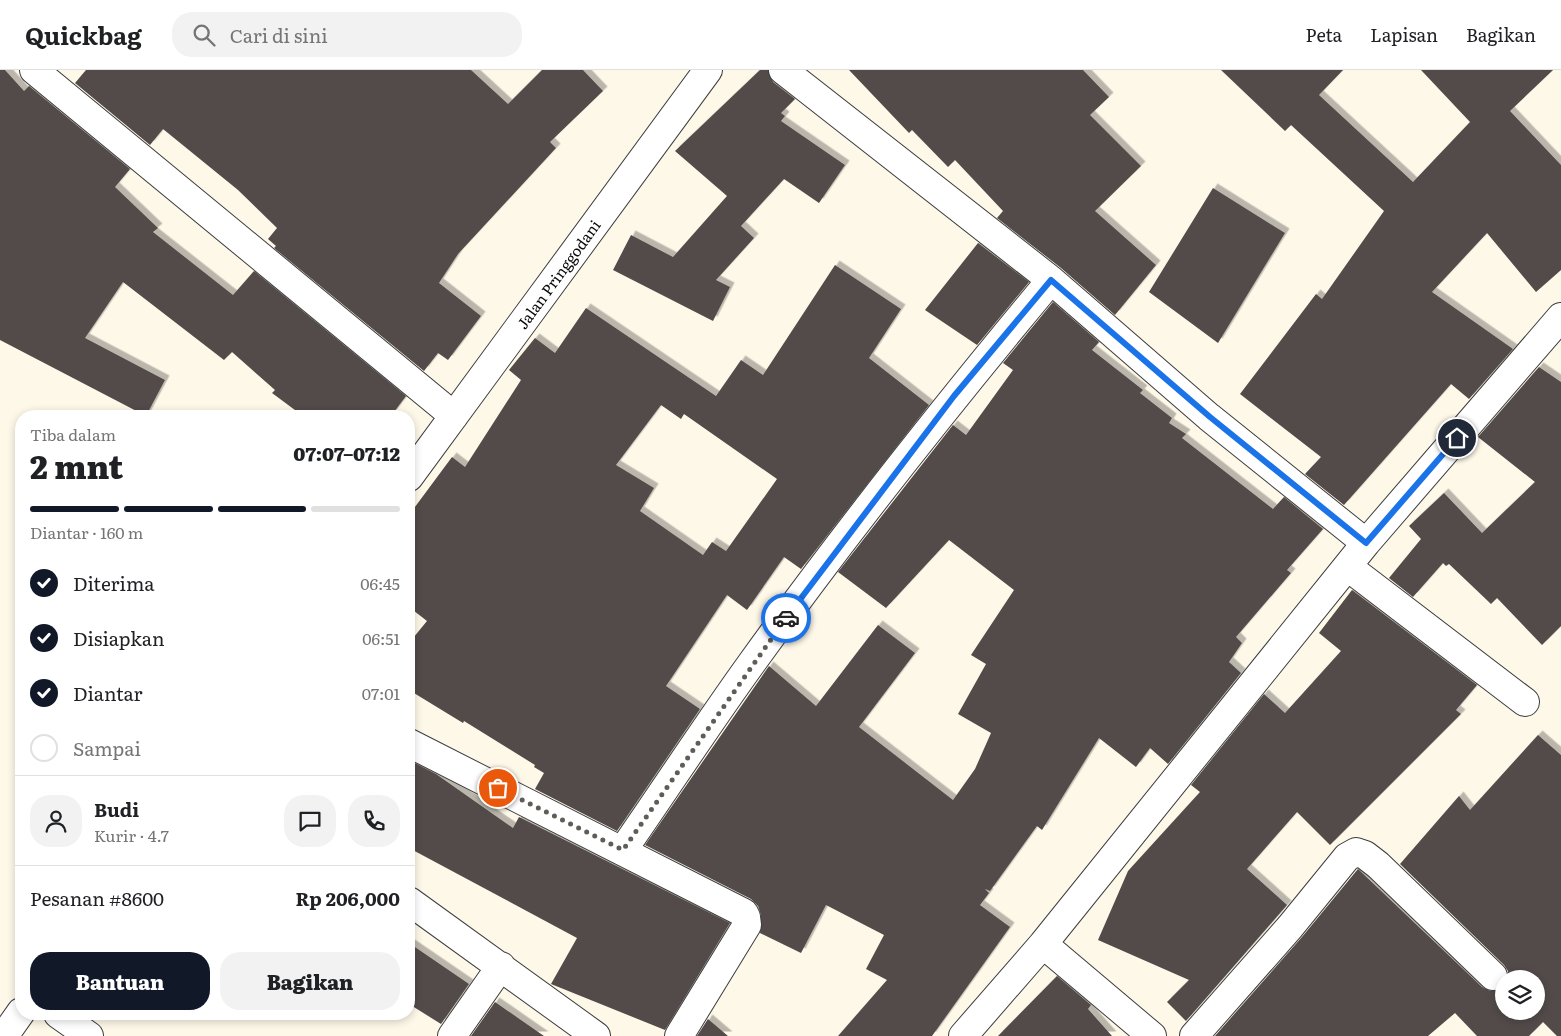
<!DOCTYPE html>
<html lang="id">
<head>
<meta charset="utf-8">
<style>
	:root { --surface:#fff; --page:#f2f2f2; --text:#202124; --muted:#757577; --line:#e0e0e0; --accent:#111827 }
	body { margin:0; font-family:Literata,serif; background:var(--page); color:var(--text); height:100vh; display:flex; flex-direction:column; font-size:19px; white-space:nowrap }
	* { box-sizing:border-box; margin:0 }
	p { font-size:16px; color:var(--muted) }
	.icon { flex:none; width:28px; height:28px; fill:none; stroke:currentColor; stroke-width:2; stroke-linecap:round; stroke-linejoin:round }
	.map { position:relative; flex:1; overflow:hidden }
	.sheet { position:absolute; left:15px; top:340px; width:400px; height:610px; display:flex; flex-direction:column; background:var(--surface); border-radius:20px; box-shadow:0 2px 8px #0003 }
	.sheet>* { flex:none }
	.buttons { position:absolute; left:1495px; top:900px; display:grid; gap:10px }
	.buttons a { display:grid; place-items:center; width:50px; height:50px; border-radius:50%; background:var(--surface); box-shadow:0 2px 8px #0003; font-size:25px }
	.pin { position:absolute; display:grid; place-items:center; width:42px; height:42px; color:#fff; margin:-21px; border:2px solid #fff; border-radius:50%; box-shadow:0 1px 5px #0007 }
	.courier { position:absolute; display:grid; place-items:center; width:50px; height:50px; margin:-25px; border:4px solid #1a73e8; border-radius:50%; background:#fff; color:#222; box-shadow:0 1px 6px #0007 }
	.overview em { font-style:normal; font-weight:800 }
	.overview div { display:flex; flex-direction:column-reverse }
	.overview { display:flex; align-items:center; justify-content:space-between; height:85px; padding:0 15px }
	h1 { font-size:32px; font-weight:800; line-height:38px }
	.bar { display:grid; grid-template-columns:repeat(4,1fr); gap:8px 5px; align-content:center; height:60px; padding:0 15px }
	.bar i { height:6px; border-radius:4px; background:var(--line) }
	.bar .on { background:var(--accent) }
	.bar p { grid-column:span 4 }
	.line { display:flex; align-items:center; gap:12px; padding:0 15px; border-top:1px solid var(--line) }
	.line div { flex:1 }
	.round { display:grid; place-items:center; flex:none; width:52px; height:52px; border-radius:20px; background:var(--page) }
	ol { padding:0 15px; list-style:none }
	li { display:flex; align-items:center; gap:15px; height:55px }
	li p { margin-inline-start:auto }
	li .icon { padding:5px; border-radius:50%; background:var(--accent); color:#fff; stroke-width:4 }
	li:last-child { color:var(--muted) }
	li i { width:28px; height:28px; border:2px solid var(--line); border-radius:50% }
	.action { display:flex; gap:10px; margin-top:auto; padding:10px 15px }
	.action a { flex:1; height:58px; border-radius:20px; background:var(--accent); color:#fff; font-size:20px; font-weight:800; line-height:58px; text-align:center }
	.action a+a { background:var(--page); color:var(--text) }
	header { display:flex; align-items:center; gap:30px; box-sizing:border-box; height:70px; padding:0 25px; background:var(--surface); border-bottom:1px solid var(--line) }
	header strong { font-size:24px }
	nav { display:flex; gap:28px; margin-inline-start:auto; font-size:18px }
	.search { width:350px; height:45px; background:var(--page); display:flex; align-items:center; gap:12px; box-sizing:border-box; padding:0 18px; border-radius:20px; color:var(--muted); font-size:19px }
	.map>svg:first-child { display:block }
	.building { fill:#524b48; fill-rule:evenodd; filter:url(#shadow) }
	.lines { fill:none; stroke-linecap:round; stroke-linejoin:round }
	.minor-casing { stroke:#3d3d3d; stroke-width:30 }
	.minor { stroke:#fff; stroke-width:28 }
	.done { stroke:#5f5d58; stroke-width:5; stroke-dasharray:0 9 }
	.route { stroke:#1a73e8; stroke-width:6 }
	.labels { text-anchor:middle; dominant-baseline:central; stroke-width:5; stroke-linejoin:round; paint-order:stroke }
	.street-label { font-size:15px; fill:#0a0a0a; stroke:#fff }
</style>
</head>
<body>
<header>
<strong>Quickbag</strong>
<div class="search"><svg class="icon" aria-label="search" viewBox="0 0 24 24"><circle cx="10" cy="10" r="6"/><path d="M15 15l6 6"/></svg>Cari di sini</div>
<nav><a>Peta</a><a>Lapisan</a><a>Bagikan</a></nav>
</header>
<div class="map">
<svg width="1561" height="966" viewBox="0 0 1561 966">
	<defs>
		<filter id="shadow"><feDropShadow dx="4.5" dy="-4.5" stdDeviation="0" flood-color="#0004"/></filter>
	</defs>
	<rect width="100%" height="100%" fill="#fef8e9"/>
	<path class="building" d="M0 0H5L24 21 29 16 130 99 115 117 158 158 153 162 233 225 254 201 406 326 391 346H303L272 323 275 320 232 282 224 290 123 212 85 268 165 310 146 346 0 270Z
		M86 0H471L508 34 542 0H583L603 21 550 72 556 78 458 184 439 213 481 246 448 290 438 283 424 301 274 178 276 176 268 169 277 158 238 120 163 59 150 75 75 13Z
		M760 0H768L773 12 795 29 781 43 785 46 781 51 845 95 819 133 784 109 741 156 754 168 716 210 730 217 713 251 613 200 631 165 673 187 727 126 675 81Z
		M849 0H1083L1109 27 1090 45 1141 96 1095 141 1156 195 1115 245 1061 198 997 148 1003 141 955 90 948 97 912 60 909 63Z
		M1221 0H1343L1319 25 1413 112 1470 52 1421 0H1553L1510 41 1561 95V200L1536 222 1487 163 1432 222 1513 279 1469 329 1451 314 1344 435 1305 404 1321 387 1240 324 1316 224 1322 229 1384 141 1291 55 1285 61Z
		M1213 118 1285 163 1218 273 1149 222Z
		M978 173 1029 212 977 275 925 240Z
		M835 195 901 239 869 288 929 335 801 499 784 487 747 540 727 525 666 616 700 639 617 761 535 719 544 703 534 697 535 695 464 651 463 653 409 620V573L427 551 409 537V445L452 387 465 397 521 310 509 300 535 268 555 283 586 238 716 326 741 290 763 305ZM661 335 681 349 684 344 777 409 726 481 712 472 703 485 640 441 654 418 616 395Z
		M1053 232 1099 272 1092 280 1143 320 1140 323 1172 348 1169 353 1186 364 1182 368 1273 439 1284 427 1323 459 1287 500 1291 503 1236 567 1242 573 1229 592 1241 603 1168 694 1150 678 1136 697 1099 668 1042 760 1037 756 990 821 985 819 989 823 980 835 1010 857 932 966H838L887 910 866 899 884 865 826 835 801 883 760 863 761 845 758 836 751 829 645 775 769 596 816 636 878 555 915 583 859 657 953 730 975 699 991 663 958 644 986 594 971 585 1014 520 949 470 886 538 838 502 953 355 966 365 1013 300 1003 293Z
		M1539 297 1561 312V556L1542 575 1497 528 1491 534 1449 494 1446 496 1443 493 1413 527 1389 508 1421 469 1409 456 1444 423 1482 463 1535 412 1478 367Z
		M1352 520 1477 615 1456 640 1461 644 1330 775 1297 742 1247 799 1287 835 1186 951 1167 932 1189 910 1098 870 1128 801 1200 722 1191 715 1264 624 1285 643 1341 581 1319 563Z
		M1538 665 1561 685V966H1557L1543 952 1529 966H1477L1455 943 1428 966H1215L1302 867 1358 799 1482 917 1490 921H1498L1504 917V941H1536V909H1508V901L1504 895 1400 794 1459 726 1470 740Z
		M409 690 436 704 513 758 519 747 730 853 665 960 551 914 577 868 409 778Z
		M409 873 469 914 441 954 409 934Z
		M1057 906 1091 935 1088 939 1112 966H998Z
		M495 932 544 966H471Z
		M708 949 728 966H697Z"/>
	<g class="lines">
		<defs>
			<path id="minor" d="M34 0 454 346
				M783 0 1051 210 1209 347 1366 473
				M409 407 708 0
				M1348 497 1525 632
				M409 673 744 843 746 847 747 855 679 966
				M623 780C666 718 707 655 751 594 846 462 947 335 1051 210
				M409 831 596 966
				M1043 874 1152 966
				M58 944 89 966
				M4 966 21 942
				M452 966 501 896
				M963 966 1043 874 1366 473 1561 247
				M1194 966 1290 857 1347 787 1356 782 1365 785 1378 795 1493 906"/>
		</defs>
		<use href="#minor" class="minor-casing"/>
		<use href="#minor" class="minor"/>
	</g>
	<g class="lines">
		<path class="done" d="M498 718 623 780 786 548"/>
		<path class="route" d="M786 548 954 326 1051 210 1210 347 1366 473 1457 368"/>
	</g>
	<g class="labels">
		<g class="street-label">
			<text transform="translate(558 204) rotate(-54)">Jalan Pringgodani</text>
		</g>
	</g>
</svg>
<div class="buttons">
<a><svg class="icon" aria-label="layers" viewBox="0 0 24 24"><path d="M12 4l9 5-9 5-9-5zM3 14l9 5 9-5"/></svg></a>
</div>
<div class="pin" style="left:498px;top:718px;background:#ea580c"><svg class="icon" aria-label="bag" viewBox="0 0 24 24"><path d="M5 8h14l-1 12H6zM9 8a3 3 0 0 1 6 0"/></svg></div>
<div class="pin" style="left:1457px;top:368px;background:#1f2937"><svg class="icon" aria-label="home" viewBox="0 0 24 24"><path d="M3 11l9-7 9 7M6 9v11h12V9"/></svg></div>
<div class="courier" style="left:786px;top:548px"><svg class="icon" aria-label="car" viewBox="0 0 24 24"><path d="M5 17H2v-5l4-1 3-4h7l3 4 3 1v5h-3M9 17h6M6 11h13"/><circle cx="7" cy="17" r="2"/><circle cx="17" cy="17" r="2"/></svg></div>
<section class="sheet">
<div class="overview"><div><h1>2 mnt</h1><p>Tiba dalam</p></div><em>07:07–07:12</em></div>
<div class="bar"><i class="on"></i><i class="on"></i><i class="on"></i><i></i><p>Diantar · 160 m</p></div>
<ol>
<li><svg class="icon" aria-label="check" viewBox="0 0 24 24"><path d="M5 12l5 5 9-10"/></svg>Diterima<p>06:45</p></li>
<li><svg class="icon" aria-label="check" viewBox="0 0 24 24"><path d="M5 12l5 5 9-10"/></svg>Disiapkan<p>06:51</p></li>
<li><svg class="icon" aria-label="check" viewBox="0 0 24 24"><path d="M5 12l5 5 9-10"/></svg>Diantar<p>07:01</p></li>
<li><i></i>Sampai</li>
</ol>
<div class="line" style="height:90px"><a class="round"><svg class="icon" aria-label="person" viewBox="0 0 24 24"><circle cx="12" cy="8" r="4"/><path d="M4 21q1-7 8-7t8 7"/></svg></a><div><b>Budi</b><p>Kurir · 4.7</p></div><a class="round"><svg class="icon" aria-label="chat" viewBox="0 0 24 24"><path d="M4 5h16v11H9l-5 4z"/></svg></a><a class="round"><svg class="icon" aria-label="phone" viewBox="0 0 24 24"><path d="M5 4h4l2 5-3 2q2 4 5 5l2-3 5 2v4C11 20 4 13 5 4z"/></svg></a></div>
<div class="line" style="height:65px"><div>Pesanan #8600</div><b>Rp 206,000</b></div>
<div class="action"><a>Bantuan</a><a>Bagikan</a></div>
</section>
</div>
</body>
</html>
